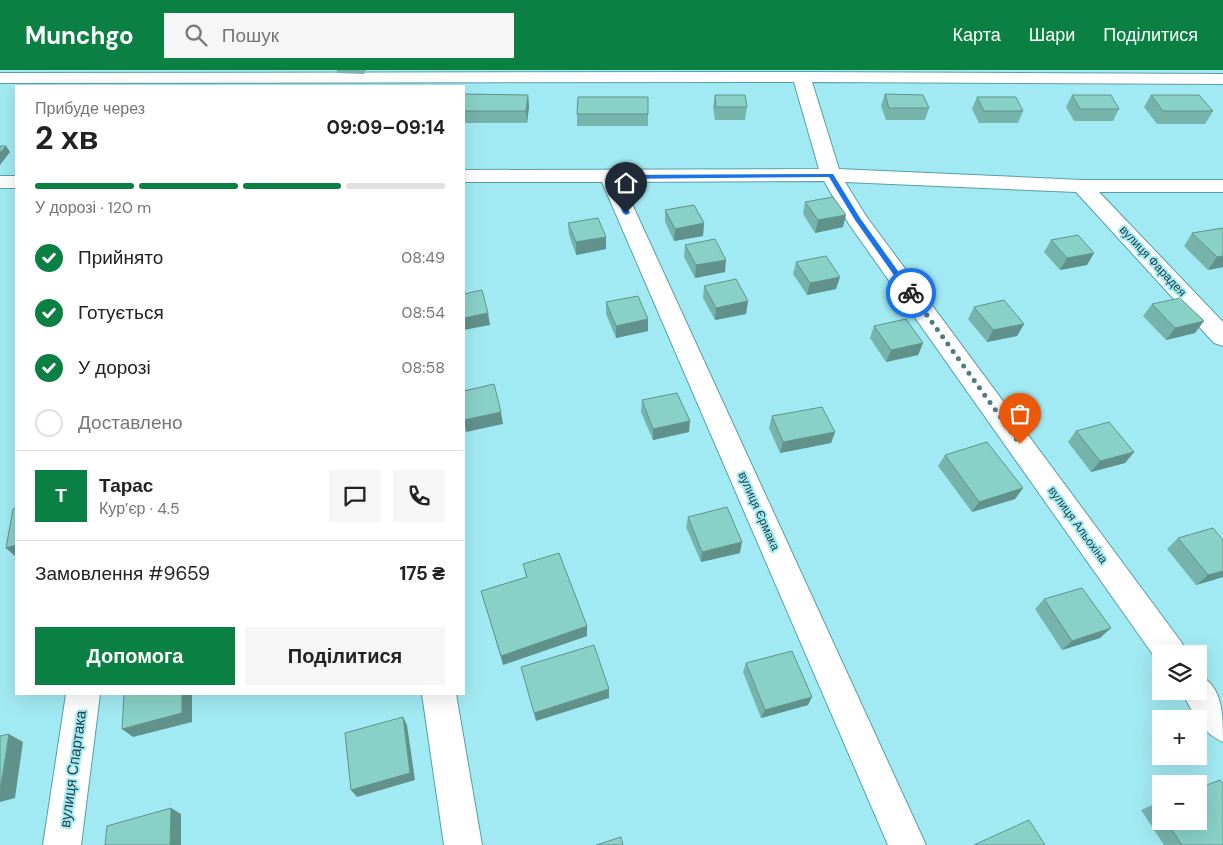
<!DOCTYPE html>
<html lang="uk">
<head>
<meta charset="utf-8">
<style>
	:root { --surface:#fff; --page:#f6f6f6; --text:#222; --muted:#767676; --line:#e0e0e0; --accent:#0b8043 }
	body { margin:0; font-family:"DM Sans",sans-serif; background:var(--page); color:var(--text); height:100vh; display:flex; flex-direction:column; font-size:19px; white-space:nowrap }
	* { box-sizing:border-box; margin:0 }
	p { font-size:16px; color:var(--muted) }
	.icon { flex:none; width:28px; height:28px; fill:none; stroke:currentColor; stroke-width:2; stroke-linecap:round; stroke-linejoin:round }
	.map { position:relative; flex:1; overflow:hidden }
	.panel { position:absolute; left:15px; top:15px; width:450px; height:610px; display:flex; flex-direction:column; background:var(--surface); border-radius:0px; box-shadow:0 5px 20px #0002 }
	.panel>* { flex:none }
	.fabs { position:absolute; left:1152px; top:575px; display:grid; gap:10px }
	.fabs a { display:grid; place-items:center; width:55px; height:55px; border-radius:0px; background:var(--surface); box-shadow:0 5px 20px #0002; font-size:25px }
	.pin { position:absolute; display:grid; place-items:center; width:42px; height:42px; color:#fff; margin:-51px -21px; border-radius:50% 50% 50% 0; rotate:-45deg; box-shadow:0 0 5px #0007 }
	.pin .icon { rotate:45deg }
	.courier { position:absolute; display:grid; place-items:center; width:50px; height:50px; margin:-25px; border:4px solid #1a73e8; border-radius:50%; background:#fff; color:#222; box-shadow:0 1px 6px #0007 }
	.summary em { font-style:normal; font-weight:700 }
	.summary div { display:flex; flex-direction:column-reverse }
	.summary { display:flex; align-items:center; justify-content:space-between; height:85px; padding:0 20px }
	h1 { font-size:32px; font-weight:700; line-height:38px }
	.bar { display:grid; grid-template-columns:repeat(4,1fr); gap:8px 5px; align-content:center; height:60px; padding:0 20px }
	.bar i { height:6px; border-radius:4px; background:var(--line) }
	.bar .selected { background:var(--accent) }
	.bar p { grid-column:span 4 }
	.line { display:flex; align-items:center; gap:12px; padding:0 20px; border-top:1px solid var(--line) }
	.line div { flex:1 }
	.round { display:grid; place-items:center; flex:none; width:52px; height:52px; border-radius:0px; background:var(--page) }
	ol { padding:0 20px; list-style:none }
	li { display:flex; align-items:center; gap:15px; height:55px }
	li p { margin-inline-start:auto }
	li .icon { padding:5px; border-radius:50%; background:var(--accent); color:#fff; stroke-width:4 }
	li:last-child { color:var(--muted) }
	li i { width:28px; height:28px; border:2px solid var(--line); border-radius:50% }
	.cta { display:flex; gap:10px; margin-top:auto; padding:10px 20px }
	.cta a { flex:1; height:58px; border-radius:0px; background:var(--accent); color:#fff; font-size:20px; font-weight:700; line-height:58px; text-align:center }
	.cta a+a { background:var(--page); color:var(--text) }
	header { display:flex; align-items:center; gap:30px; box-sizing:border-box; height:70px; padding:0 25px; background:var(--accent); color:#fff }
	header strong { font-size:24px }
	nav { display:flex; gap:28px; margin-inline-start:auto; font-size:18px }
	.search { width:350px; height:45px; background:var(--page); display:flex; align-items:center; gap:12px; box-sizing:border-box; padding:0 18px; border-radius:0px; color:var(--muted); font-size:19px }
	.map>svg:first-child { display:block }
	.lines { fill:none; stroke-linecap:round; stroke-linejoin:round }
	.minor-casing { stroke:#579fa7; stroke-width:2 }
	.minor { fill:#fff; fill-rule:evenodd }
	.wall { fill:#76b3ab }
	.shaded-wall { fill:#60928b }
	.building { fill:#89d0c7; stroke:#60928b }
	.route { fill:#1a73e8 }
	.done { stroke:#4f7c81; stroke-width:5; stroke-dasharray:0 9 }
	.labels { text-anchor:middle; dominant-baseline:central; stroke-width:4; stroke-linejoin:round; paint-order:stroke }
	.street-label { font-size:12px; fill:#234144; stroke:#a2eaf3 }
	.near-street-label { font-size:15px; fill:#234144; stroke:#a2eaf3 }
</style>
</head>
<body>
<header>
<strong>Munchgo</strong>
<div class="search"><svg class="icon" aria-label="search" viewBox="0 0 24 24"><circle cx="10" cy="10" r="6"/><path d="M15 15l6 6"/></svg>Пошук</div>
<nav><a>Карта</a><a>Шари</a><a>Поділитися</a></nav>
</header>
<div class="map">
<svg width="1223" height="775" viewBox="0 0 1223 775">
	<rect width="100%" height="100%" fill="#a2eaf3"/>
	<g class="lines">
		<defs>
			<path id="minor" d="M801 2 1223 4V14L812 12 839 99 1082 110H1223V122H1099L1223 252V276L1214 273 1076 122 845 112 866 146 1182 573 1187 584H1161V596L849 154 824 111 622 112 926 775H888L602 112H464V100L819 99 794 12 0 13V3Z
				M0 106H16V118H0Z
				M1199 605C1223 617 1223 644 1223 672 1203 664 1191 641 1182 621H1199Z
				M66 624H100L81 775H43Z
				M422 624H456L482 775H444Z"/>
		</defs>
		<use href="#minor" class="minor-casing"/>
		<use href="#minor" class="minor"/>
	</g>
	<path class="wall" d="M337 0H366L364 4 337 3Z
		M464 24 528 25 529 37 527 53H464Z
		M885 24 929 38 925 50H886L881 36Z
		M715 25 747 37 745 50H715L713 37Z
		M1072 25 1119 39 1113 51H1074L1066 37Z
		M1151 25 1213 41 1205 54H1157L1144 37Z
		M977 27 1023 41 1018 53H979L972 39Z
		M577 44H648V56H577Z
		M805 132 843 157 815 163 803 144Z
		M665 140 704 153 703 166 674 171 665 152Z
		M568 153 606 179 576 185 569 165Z
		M1223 158V197L1208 200 1184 176 1192 163Z
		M1051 170 1094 183 1087 195 1060 200 1044 182Z
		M685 175 725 202 695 208 684 187Z
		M796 192 836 219 807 225 793 204Z
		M704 216 748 231 746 244 715 250 703 228Z
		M606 232 648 249V261L616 268 606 244Z
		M1152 234 1195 263 1166 270 1143 246Z
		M974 237 1024 254 1017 266 987 272 968 249Z
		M874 256 923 273 918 285 886 292 870 268Z
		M642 330 689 362 653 370 641 342Z
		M772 346 835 362 831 373 780 383 769 358Z
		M1076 361 1134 382 1125 393 1091 402 1068 372Z
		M945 385 1023 418 1015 429 972 442 938 396Z
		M688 447 740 483 701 492 686 457Z
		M1178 468 1223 507 1196 515 1167 479Z
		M523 494 587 566 503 595 481 521 526 507Z
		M1044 529 1100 568 1062 580 1035 539Z
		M746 593 808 635 761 648 743 602Z
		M1161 731V751H1199L1223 775H1164L1141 740Z"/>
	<path class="shaded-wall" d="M528 25 529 37 527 53 526 41Z
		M6 76 10 82 0 95V83Z
		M846 145 843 157 815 163 818 150Z
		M704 153 703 166 674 171 675 159Z
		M606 167V179L576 185V172Z
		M1094 183 1087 195 1060 200 1067 188Z
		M1223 186V197L1208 200 1217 187Z
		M726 190 725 202 695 208 696 195Z
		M840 207 836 219 807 225 810 213Z
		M748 231 746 244 715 250 716 238Z
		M488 243 490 255 464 260V248Z
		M648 249V261L616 268V256Z
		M1204 251 1195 263 1166 270 1175 258Z
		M1024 254 1017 266 987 272 993 260Z
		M923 273 918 285 886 292 891 280Z
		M501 342 503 354 466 362 464 350Z
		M690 351 689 362 653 370V359Z
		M835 362 831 373 780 383 783 372Z
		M1134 382 1125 393 1091 402 1100 391Z
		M1023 418 1015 429 972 442 979 432Z
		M742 472 740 483 701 492 702 482Z
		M16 475V487L6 478Z
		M1223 501V507L1196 515 1208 505Z
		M587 556V566L503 595 501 586Z
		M1111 558 1100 568 1062 580 1072 571Z
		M609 619V628L536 651 534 643Z
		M182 624H192V652L133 667 122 659Z
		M812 627 808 635 761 648 765 640Z
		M403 647 407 655 415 710 357 727 351 720Z
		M9 664 23 672 15 728 0 732V721Z
		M171 738 181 744V775H170Z"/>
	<path class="building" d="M464 24 528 25 526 41H464Z
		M885 24 923 25 929 38H889Z
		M715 25H745L747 37H716Z
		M1072 25H1111L1119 39H1080Z
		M1151 25H1199L1213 41H1163Z
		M578 27H648V44H577Z
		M977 27H1016L1023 41H984Z
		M0 76H6L0 83Z
		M833 127 846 145 818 150 805 132Z
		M694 135 704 153 675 159 665 140Z
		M598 148 606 167 576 172 568 153Z
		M1223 158V186L1217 187 1192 163Z
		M1078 165 1094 183 1067 188 1051 170Z
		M715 169 726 190 696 195 685 175Z
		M826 186 840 207 810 213 796 192Z
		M736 209 748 231 716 238 704 216Z
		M482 220 488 243 464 248V224Z
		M638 226 648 249 616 256 606 232Z
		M1180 228 1204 251 1175 258 1152 234Z
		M1004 230 1024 254 993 260 974 237Z
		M906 249 923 273 891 280 874 256Z
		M494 314 501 342 464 350V321Z
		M677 323 690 351 653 359 642 330Z
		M822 337 835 362 783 372 772 346Z
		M1109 352 1134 382 1100 391 1076 361Z
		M987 372 1023 418 979 432 945 385Z
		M727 437 742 472 702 482 688 447Z
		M16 438V475L6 478 13 439Z
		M1213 458 1223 470V501L1208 505 1178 468Z
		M559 483 587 556 501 586 481 521 527 507 523 494Z
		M1082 518 1111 558 1072 571 1044 529Z
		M594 575 609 619 534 643 521 597Z
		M792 581 812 627 765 640 746 593Z
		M124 624H182V643L122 659Z
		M403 647 410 703 351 720 345 663Z
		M9 664 0 721V666Z
		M1220 710 1223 714V775H1182L1166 751H1199V718Z
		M1161 731V744L1154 733Z
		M171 738 170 775H105L107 756Z
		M1029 750 1045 775H974Z
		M621 767 623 775H596Z"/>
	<path class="route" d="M833 104 860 148 913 222V225H908L855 150 829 107 614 109 630 143 626 145 623 143 607 107 610 105Z"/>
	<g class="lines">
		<path class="done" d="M911 223 1020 374"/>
	</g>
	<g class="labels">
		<g class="street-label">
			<text transform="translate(1153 191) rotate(47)">вулиця Фарадея</text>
			<text transform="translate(759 441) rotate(66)">вулиця Єрмака</text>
			<text transform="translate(1078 455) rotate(54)">вулиця Альохіна</text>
		</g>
		<g class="near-street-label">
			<text transform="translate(73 699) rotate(-82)">вулиця Спартака</text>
		</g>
	</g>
</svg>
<div class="fabs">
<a><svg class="icon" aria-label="layers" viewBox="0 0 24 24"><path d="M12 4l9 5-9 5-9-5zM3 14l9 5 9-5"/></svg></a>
<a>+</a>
<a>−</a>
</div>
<div class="pin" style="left:1020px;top:374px;background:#ea580c"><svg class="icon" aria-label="bag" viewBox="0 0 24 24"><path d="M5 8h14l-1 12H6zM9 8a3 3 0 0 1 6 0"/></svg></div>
<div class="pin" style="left:626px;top:143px;background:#1f2937"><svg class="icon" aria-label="home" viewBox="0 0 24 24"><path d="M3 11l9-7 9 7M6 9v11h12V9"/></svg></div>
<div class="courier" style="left:911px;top:223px"><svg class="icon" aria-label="bike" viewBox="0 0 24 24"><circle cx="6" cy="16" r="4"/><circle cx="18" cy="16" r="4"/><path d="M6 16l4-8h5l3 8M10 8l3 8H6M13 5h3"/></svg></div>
<section class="panel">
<div class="summary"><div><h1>2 хв</h1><p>Прибуде через</p></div><em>09:09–09:14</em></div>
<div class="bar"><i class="selected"></i><i class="selected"></i><i class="selected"></i><i></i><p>У дорозі · 120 m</p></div>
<ol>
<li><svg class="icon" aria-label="check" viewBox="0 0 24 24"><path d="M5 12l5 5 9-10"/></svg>Прийнято<p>08:49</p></li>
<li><svg class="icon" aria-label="check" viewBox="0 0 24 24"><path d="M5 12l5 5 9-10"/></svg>Готується<p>08:54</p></li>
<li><svg class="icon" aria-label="check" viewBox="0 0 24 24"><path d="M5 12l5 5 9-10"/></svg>У дорозі<p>08:58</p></li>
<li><i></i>Доставлено</li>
</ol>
<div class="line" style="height:90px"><b class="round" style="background:var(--accent);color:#fff">Т</b><div><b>Тарас</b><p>Кур’єр · 4.5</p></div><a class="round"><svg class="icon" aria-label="chat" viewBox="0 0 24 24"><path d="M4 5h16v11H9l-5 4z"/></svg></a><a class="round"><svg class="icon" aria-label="phone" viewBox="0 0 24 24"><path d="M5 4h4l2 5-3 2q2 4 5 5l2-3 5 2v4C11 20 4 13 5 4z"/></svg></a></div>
<div class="line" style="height:65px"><div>Замовлення #9659</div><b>175 ₴</b></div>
<div class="cta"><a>Допомога</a><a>Поділитися</a></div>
</section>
</div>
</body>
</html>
